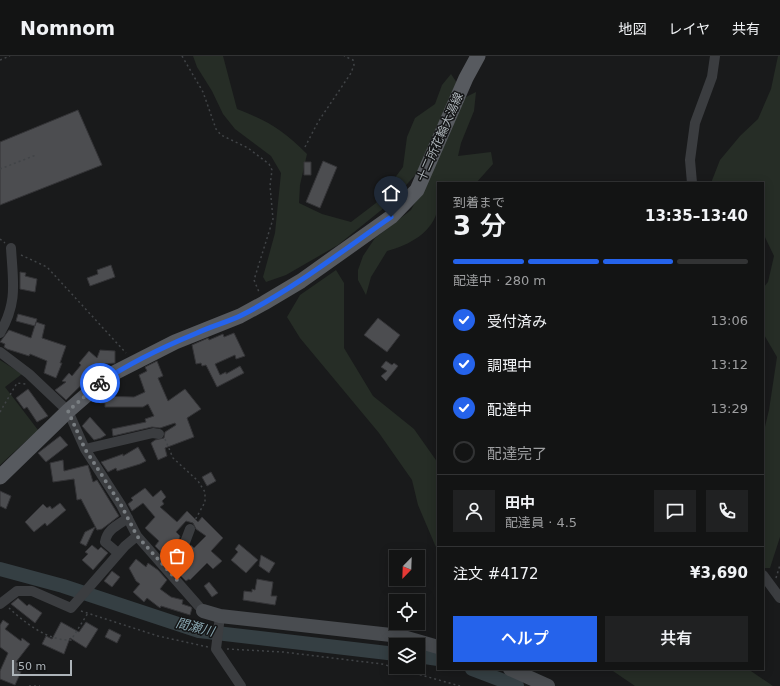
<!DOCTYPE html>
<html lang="ja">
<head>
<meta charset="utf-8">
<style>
	:root { --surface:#131414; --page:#202122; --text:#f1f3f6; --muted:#9d9ea0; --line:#323334; --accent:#2563eb }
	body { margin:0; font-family:"DejaVu Sans","Noto Sans JP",sans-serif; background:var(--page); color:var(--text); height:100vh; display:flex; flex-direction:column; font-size:15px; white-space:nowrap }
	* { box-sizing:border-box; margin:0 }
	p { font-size:13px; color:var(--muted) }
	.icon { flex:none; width:22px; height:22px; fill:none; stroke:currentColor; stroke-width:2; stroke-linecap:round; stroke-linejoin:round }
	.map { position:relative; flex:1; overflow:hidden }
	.side { position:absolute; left:437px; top:126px; width:327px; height:488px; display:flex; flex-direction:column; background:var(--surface); border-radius:0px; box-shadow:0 2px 10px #0003,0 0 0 1px var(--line) }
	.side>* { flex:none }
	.needle { width:26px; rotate:203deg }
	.tools { position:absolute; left:389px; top:494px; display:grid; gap:8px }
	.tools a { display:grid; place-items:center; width:36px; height:36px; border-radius:0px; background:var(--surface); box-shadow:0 2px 10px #0003,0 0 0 1px var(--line); font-size:20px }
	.scale { position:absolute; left:12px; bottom:10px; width:60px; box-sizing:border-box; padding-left:4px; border:2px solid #adb4b9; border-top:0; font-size:11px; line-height:14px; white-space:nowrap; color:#adb4b9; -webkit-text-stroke:3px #141516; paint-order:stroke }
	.pin { position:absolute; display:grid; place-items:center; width:34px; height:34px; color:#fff; margin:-41px -17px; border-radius:50% 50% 50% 0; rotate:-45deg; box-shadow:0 0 4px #0007 }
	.pin .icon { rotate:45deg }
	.courier { position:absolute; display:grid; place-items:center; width:40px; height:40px; margin:-20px; border:3px solid #2563eb; border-radius:50%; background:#fff; color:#222; box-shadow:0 1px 5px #0007 }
	.summary em { font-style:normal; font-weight:600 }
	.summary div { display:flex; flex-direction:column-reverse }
	.summary { display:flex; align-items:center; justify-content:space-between; height:68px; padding:0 16px }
	h1 { font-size:26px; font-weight:600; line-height:30px }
	.bar { display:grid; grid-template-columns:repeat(4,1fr); gap:6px 4px; align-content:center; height:48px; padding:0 16px }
	.bar i { height:5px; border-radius:3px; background:var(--line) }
	.bar .selected { background:var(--accent) }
	.bar p { grid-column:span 4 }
	.line { display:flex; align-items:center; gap:10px; padding:0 16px; border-top:1px solid var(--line) }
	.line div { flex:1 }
	.round { display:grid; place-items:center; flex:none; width:42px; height:42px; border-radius:0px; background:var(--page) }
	ol { padding:0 16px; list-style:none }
	li { display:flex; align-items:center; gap:12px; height:44px }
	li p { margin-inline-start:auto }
	li .icon { padding:4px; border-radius:50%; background:var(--accent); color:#fff; stroke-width:4 }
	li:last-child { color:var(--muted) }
	li i { width:22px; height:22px; border:2px solid var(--line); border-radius:50% }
	.action { display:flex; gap:8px; margin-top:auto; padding:8px 16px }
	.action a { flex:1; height:46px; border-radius:0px; background:var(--accent); color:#fff; font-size:16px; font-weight:600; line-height:46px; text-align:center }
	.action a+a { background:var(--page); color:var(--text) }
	header { display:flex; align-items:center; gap:24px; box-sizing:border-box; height:56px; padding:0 20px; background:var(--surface); border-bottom:1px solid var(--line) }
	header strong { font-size:19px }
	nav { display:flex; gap:22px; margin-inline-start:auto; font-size:14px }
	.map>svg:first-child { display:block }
	.green { fill:#262d26 }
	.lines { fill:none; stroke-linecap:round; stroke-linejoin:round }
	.river { stroke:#353f43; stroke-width:14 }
	.building { fill:#4c4d50; stroke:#343437 }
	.path { stroke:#414447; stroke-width:1.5; stroke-dasharray:2 3; stroke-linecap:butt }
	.street { stroke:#3b3d40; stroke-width:10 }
	.secondary { stroke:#494c50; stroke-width:14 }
	.primary { stroke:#575a5f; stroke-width:15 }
	.done { stroke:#797e82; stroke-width:4; stroke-dasharray:0 7.2 }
	.route { stroke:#2563eb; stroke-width:5 }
	.labels { text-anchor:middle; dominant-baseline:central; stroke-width:3; stroke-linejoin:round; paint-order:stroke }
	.street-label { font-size:12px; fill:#adb4b9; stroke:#141516 }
	.water-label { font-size:13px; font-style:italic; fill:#89a6b0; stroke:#141516 }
</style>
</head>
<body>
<header>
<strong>Nomnom</strong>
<nav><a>地図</a><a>レイヤ</a><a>共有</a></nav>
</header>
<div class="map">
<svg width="780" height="630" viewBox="0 0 780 630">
	<rect width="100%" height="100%" fill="#191a1b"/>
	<path class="green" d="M193 0H223L237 53C268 65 283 74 307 98L300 129 299 147 322 158 351 166 376 147 403 111 407 81 415 62 435 48 442 29 451 18 457 27 417 117 390 147 338 189 286 219 266 226 263 221 275 177 281 117 271 100 235 73 223 58 212 35 197 11Z
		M778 0H780V481L770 512H763V379L769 354 777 301 763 277V232L768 226 774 200 763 177V127H711L720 104 740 80 758 63 771 33Z
		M476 36 474 55 461 87 458 100 491 96 493 108 476 127H438C438 135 439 144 438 152 433 177 409 189 387 195L371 221 366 239 358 224V214L363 200 375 182 411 154 428 122 460 44Z
		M336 214 344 227V292L373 340 414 373 438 407V496L418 449 412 424 379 377 300 282 287 261 300 239Z
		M0 304 22 318 5 331 38 374 0 409Z
		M610 613H748L773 630H635Z"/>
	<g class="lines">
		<path class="river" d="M0 513 63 530 199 575 396 598
			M418 600 438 603
			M472 613 517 630"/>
	</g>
	<path class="building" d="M78 54 102 109 0 149V86Z
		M323 105 337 111 320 152 306 146Z
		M304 106H311V119H304Z
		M111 209 115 221 90 230 87 222 98 218 97 214Z
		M20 216 26 217 25 220 37 223 35 236 20 233Z
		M18 258 37 263 35 270 16 265Z
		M378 262 400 279 387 296 364 279Z
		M36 266 45 269 42 282 66 290 60 307H62L56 322 44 317 47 305 30 298 29 300 7 293 4 291 5 288 0 286 9 274 31 282Z
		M234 277 245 300 236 303 235 299 215 308 220 319 226 316V318L240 310 244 317 217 331 206 309 202 310 201 307 196 308 192 289 208 282 209 284 223 278 224 281Z
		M100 294 115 295V307L103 308 66 344 55 334 66 326 62 325 69 317 72 320 81 309 79 307 89 295 97 302Z
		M157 305 163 320 158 322 168 345 185 333 201 353 187 362 194 381 165 392 167 400 158 404 151 387 155 384 164 382 165 376 176 369 175 367 160 372 152 371 113 380 112 373 146 366 145 363 154 360 148 348 143 351H105V347H100V340L134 341 145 336 139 319 147 315 145 311Z
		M386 305 392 309 394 307 398 310 386 325 381 320 387 315 381 311Z
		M28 333 48 360 37 366 27 351 24 353 16 342Z
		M90 361 106 379 101 382 94 384 82 370Z
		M60 380 68 389 46 406 38 397Z
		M138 391 146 405 140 408 117 415 116 412 108 416 101 406 123 398V400Z
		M63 404 64 415 88 409 93 426 97 424 119 460 102 473 97 474 81 443 77 444 74 423 53 426 50 407Z
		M211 416 216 425 207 430 202 421Z
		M145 432 153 441 161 434 166 441 162 445 164 448 160 451 177 466 187 455 198 466 202 461 223 482 211 495 222 505 213 513 207 507 190 524 189 523 186 525 179 518 190 506 182 504 191 489 194 492 206 480 196 473 193 467 186 465 176 476 180 480 178 486 165 500 155 490 159 485 145 472 155 461 143 447 132 455 128 448 133 444 131 442Z
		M0 435 11 440 6 453 0 450Z
		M60 447 66 454 47 470 45 467 34 476 25 466 43 448 47 452 50 450 52 453Z
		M95 471 86 490 80 487 85 476Z
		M239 488 258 504 246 517 231 504 238 496 235 493Z
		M92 489 98 494 101 491 108 497 93 514 82 504 88 498 85 496Z
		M261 499 275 507 269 517 259 510Z
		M136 503 146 511 148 507 158 514 167 524 160 533 171 541 183 544 182 548 191 551 192 552 190 559 161 550 160 552 147 542 144 546 133 536 140 528 136 525 129 512Z
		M112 515 120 521 112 531 104 525Z
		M257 523 273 526 271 540H277L275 549 243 544 244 535 252 536V533L255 534Z
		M209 526 218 537 212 541 204 530Z
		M18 542 27 550 29 548 42 557 35 567 11 548Z
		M3 564 9 568 5 573 21 585 22 582 30 588 16 606 24 609 15 629 0 623V615L8 597 0 591V569Z
		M61 566 79 576 86 566 98 573 86 592 70 582 64 598 42 588 46 580 52 583Z
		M109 573 121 579 117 587 105 581Z"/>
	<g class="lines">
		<path class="path" d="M182 0 203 36 216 73 221 79 248 92 269 108 272 114 270 130 273 163 254 224 259 236
			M0 4 10 0
			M305 91 318 66 351 17 354 9 353 4 344 0
			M0 113 36 99
			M0 183 5 187
			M21 199 47 211 126 297
			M0 356 17 327 26 328
			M165 383 173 402 198 425 205 436V446L194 466
			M776 522 780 509
			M9 552C25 567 48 585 71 584L88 557
			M81 555 158 580 208 591
			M227 593 283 596 382 608 460 630
			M29 630H40"/>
		<path class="street" d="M692 127 690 104 695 67 712 21 715 0
			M0 277C18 246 13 226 11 192
			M0 296 29 318 68 355 85 393 121 449 137 480 203 555
			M85 393 153 377 159 378
			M118 497 105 486C107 473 118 469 128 462
			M168 513 184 489 190 473
			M763 519 780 542
			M0 548 17 535H32L71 552 125 490 137 480
			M220 560 216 593 241 630"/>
		<path class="secondary" d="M203 555 220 560 400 580 438 591
			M510 613 548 630"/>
		<path class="primary" d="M0 421 68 355 99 328 116 316 175 286 240 260 264 247 301 225 391 161 417 134 466 22 478 0"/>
	</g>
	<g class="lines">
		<path class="done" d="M100 327 68 355 85 393 121 449 137 480 177 524"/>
		<path class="route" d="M100 327C131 306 163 291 197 277 212 270 228 266 242 259 295 232 342 195 391 161"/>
	</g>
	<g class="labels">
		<g class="street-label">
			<text transform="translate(440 81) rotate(-66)">十二所花輪大湯線</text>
		</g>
		<g class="water-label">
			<text transform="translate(195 571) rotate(14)">間瀬川</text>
		</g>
	</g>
</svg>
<div class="tools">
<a><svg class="needle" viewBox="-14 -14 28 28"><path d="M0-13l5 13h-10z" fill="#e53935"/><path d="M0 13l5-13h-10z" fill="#9d9ea0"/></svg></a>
<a><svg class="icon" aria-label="locate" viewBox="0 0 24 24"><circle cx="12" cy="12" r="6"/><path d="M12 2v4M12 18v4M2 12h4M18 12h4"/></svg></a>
<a><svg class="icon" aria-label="layers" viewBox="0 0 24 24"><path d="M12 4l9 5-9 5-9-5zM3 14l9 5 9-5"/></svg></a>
</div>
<div class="scale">50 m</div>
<div class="pin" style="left:177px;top:524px;background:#ea580c"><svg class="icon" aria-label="bag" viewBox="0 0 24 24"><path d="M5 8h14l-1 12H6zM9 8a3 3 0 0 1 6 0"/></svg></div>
<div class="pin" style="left:391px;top:161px;background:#1f2937"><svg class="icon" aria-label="home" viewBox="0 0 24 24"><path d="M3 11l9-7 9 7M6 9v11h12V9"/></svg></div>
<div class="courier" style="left:100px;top:327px"><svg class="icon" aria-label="bike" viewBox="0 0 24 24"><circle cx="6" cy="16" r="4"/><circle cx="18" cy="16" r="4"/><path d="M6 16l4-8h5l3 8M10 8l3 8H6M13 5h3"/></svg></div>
<section class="side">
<div class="summary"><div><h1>3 分</h1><p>到着まで</p></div><em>13:35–13:40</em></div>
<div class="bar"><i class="selected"></i><i class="selected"></i><i class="selected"></i><i></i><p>配達中 · 280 m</p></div>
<ol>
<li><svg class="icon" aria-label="check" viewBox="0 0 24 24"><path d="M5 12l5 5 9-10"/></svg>受付済み<p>13:06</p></li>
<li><svg class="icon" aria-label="check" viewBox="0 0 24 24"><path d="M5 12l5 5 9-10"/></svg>調理中<p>13:12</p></li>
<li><svg class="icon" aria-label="check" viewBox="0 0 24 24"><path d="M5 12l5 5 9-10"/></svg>配達中<p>13:29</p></li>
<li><i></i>配達完了</li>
</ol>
<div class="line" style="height:72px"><a class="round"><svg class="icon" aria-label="person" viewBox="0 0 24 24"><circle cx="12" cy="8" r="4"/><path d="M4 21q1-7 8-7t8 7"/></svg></a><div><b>田中</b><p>配達員 · 4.5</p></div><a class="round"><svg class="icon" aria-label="chat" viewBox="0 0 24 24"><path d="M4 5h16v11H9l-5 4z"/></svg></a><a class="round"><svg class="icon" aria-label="phone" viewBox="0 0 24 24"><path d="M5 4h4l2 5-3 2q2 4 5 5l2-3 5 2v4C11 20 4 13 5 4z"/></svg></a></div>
<div class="line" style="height:52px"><div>注文 #4172</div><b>¥3,690</b></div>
<div class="action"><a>ヘルプ</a><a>共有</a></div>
</section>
</div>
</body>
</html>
